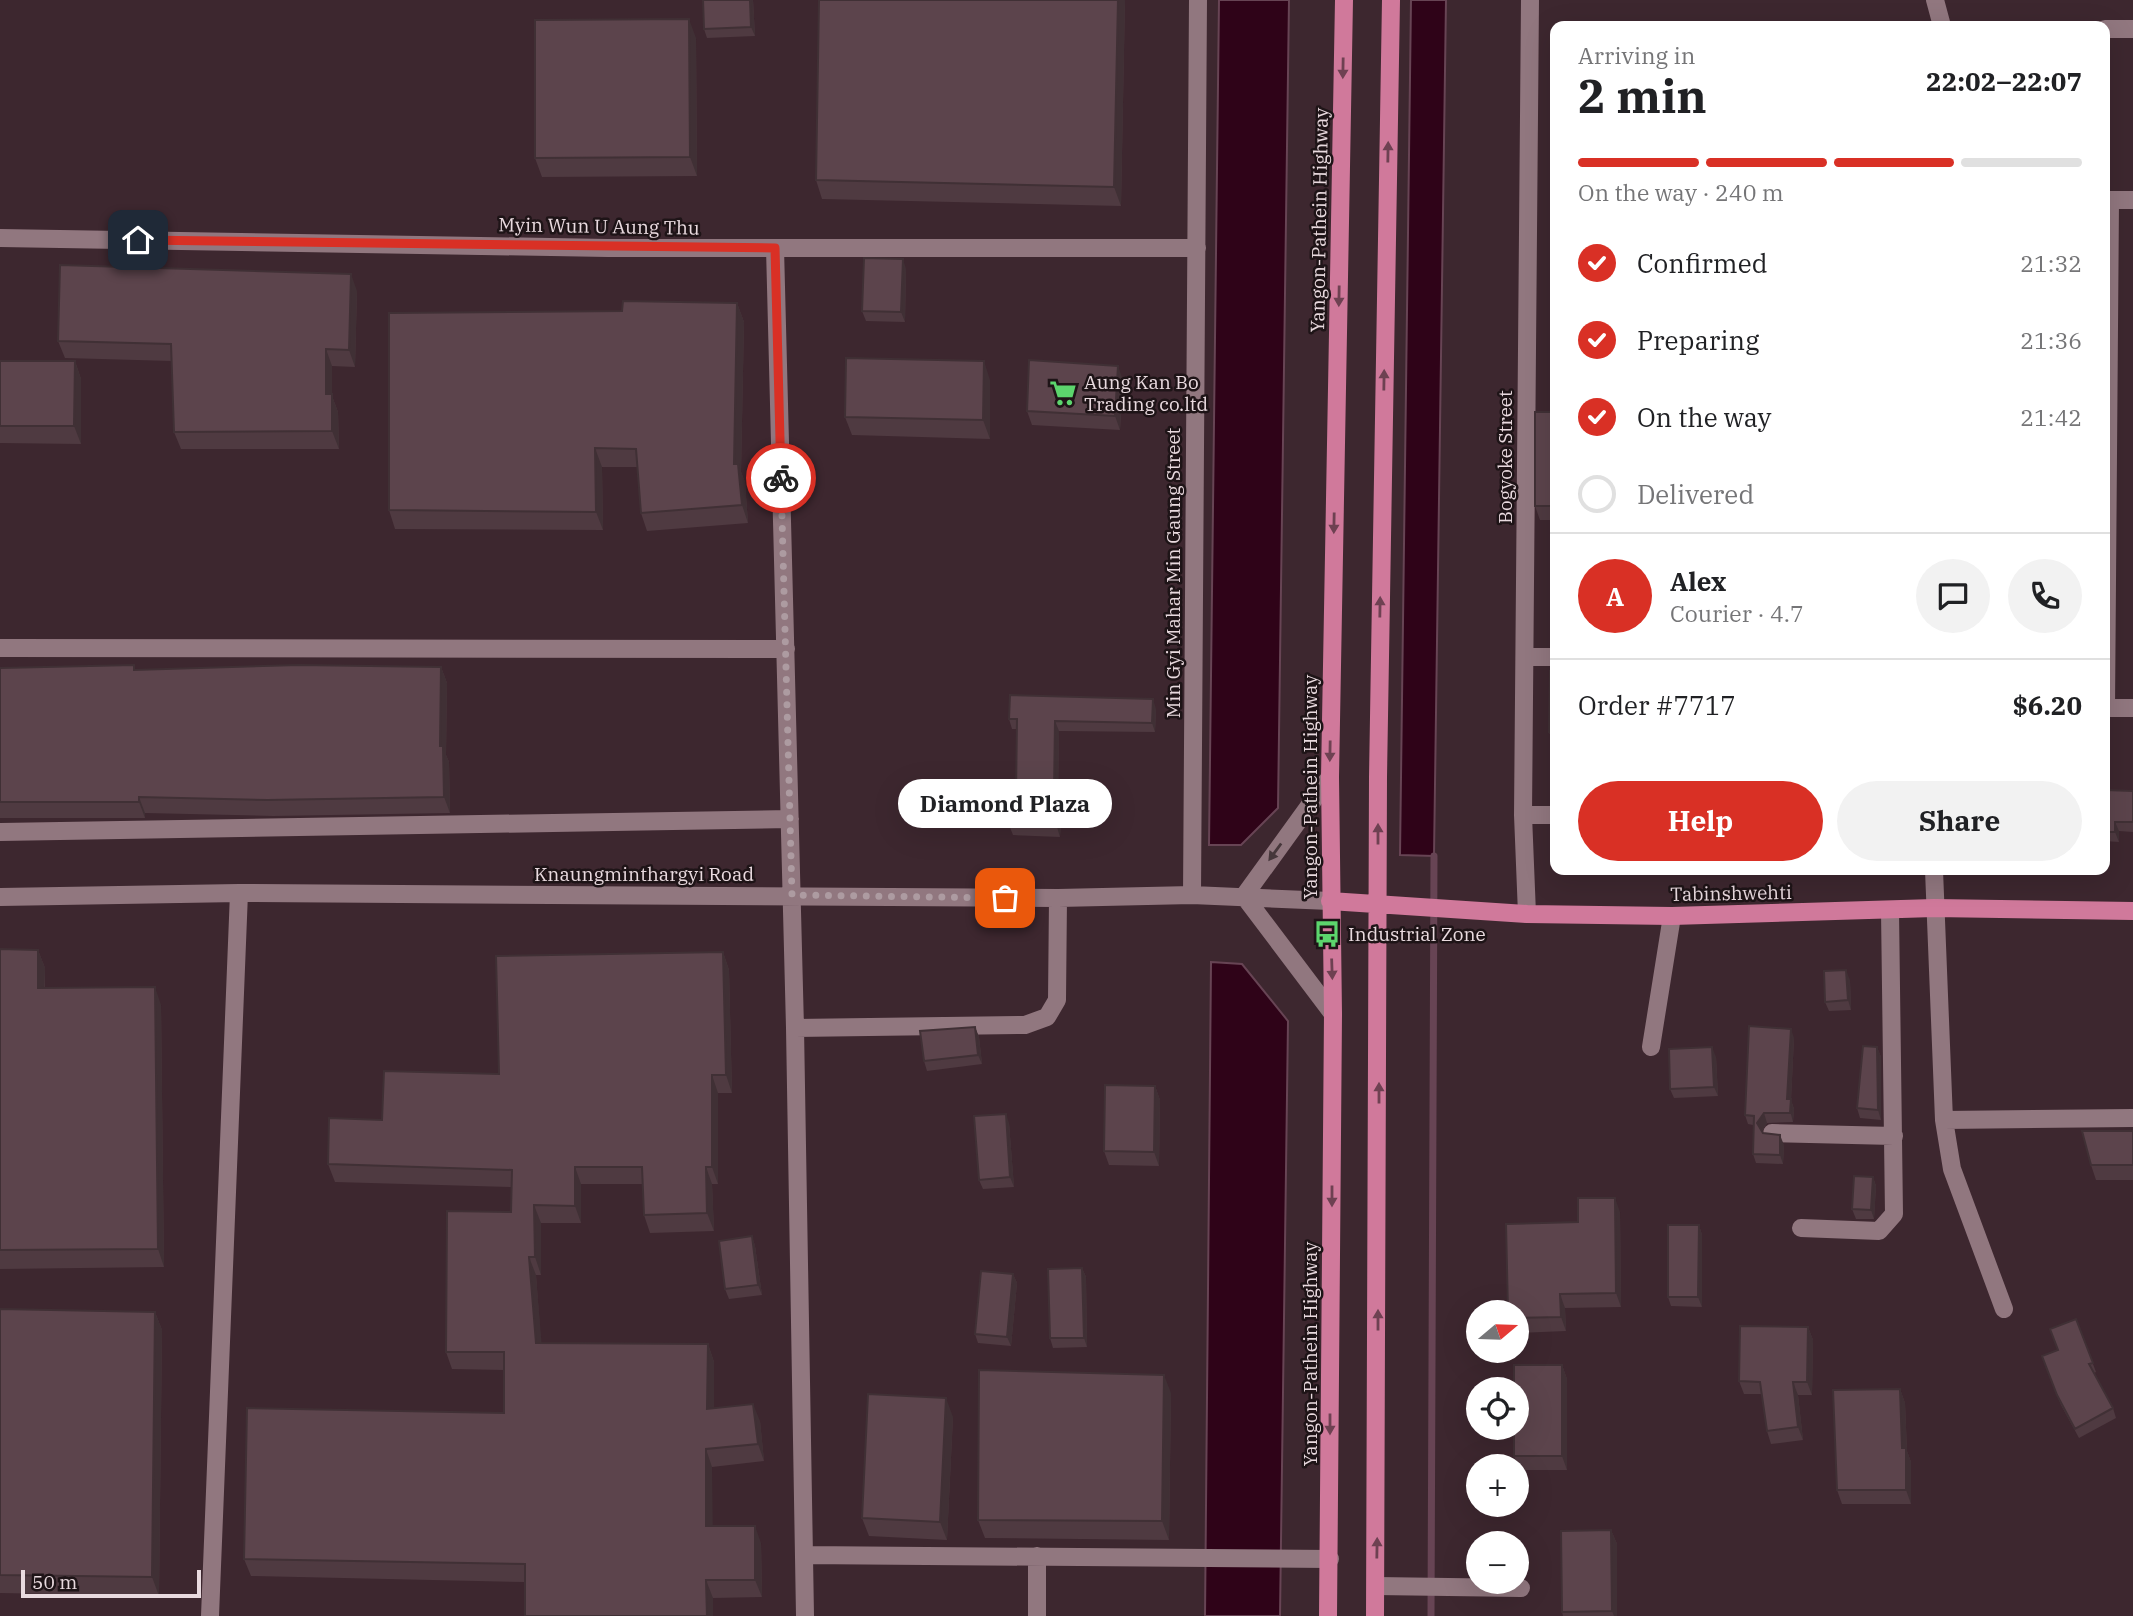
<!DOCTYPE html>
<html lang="en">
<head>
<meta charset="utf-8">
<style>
	:root { --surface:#fff; --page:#f2f2f2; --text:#202124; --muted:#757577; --line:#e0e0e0; --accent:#d93025 }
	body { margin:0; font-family:"IBM Plex Serif",serif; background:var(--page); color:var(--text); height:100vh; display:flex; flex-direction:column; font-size:26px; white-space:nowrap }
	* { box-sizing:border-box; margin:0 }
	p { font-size:23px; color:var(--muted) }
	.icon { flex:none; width:38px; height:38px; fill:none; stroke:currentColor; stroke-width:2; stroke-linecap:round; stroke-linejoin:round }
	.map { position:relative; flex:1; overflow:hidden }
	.sheet { position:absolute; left:1550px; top:21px; width:560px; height:854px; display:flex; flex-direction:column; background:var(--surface); border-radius:14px; box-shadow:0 7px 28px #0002 }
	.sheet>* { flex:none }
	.needle { width:46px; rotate:71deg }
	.buttons { position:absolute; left:1466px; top:1300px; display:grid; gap:14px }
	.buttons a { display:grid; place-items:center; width:63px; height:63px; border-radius:50%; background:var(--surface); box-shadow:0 7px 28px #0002; font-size:35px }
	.scale { position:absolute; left:21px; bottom:18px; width:180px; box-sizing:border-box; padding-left:7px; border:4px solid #e9dadf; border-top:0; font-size:19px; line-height:24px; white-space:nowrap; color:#e9dadf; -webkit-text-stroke:5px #1e1417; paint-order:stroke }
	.pin { position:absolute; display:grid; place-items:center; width:60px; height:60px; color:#fff; margin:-30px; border-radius:14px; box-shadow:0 4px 10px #0006 }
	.courier { position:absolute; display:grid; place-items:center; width:70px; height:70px; margin:-35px; border:5px solid #d93025; border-radius:50%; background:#fff; color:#222; box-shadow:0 2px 9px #0007 }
	.bubble { position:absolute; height:49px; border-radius:24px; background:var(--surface); box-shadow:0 7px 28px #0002; font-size:23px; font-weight:700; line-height:49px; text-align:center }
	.overview em { font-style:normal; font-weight:700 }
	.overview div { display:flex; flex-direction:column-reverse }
	.overview { display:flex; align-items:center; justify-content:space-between; height:119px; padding:0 28px }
	h1 { font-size:46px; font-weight:700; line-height:52px }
	.bar { display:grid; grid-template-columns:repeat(4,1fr); gap:10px 7px; align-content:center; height:84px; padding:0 28px }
	.bar i { height:9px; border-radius:5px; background:var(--line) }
	.bar .on { background:var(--accent) }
	.bar p { grid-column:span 4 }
	.line { display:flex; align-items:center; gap:18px; padding:0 28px; border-top:2px solid var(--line) }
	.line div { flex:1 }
	.round { display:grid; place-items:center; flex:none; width:74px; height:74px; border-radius:37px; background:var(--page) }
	ol { padding:0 28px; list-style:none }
	li { display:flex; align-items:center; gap:21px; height:77px }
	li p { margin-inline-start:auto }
	li .icon { padding:7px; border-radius:50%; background:var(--accent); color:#fff; stroke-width:4 }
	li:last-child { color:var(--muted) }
	li i { width:38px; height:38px; border:4px solid var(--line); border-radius:50% }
	.action { display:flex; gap:14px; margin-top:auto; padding:14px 28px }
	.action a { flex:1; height:80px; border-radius:42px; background:var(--accent); color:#fff; font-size:28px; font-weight:700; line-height:80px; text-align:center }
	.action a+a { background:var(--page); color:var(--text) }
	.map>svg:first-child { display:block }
	.water { fill:#2f0318; stroke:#674454; stroke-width:2 }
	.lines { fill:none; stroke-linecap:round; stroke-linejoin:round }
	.stream { stroke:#674454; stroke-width:7 }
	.minor { stroke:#91777f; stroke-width:18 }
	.major { stroke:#d0799b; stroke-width:18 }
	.wall { fill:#4f3a41 }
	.shaded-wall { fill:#403035 }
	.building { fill:#5c444c; stroke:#403035; stroke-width:2 }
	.oneway { fill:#6e4152 }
	.oneway2 { fill:#46373b }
	.done { stroke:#ad9ba1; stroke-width:7; stroke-dasharray:0 12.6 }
	.route { stroke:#d93025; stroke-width:9 }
	.labels { text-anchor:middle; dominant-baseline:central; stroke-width:5; stroke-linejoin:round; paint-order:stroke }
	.street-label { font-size:19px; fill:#e9dadf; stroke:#1e1417 }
	.poi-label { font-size:19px; fill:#e9dadf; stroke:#1e1417; text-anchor:start }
</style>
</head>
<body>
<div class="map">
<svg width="2133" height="1616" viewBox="0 0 2133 1616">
	<rect width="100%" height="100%" fill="#3d272f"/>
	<path class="water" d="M1219 0H1289L1278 808 1241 845H1209Z
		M1411 0H1446L1434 856 1400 855Z
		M1211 962 1242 964 1288 1021 1280 1616H1205Z"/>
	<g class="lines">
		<path class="stream" d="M1431 1616 1434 856"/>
		<path class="minor" d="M1935 0 1942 26
			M2105 29H2133
			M2105 200H2133
			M0 238 608 248H1197
			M775 248 795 1028 805 1616
			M0 648 786 649
			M1525 657H1556
			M2105 708H2133
			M2106 708 2110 200
			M1523 815H1556
			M0 832 790 819
			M1934 870 1944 1120 2133 1118
			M1192 895 1198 0
			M1244 896 1333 1014
			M1244 896 1330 777
			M0 897 239 893 1058 898 1192 895 1330 901
			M1527 914 1523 815 1530 0
			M795 1028 1025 1025 1047 1017 1057 1000 1058 898
			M1651 1047 1672 916
			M1944 1120 1952 1169 2004 1309
			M1772 1133 1894 1136
			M1801 1228 1879 1231 1894 1214 1890 911
			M804 1555 1330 1559
			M1376 1586 1521 1588
			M210 1616 239 893
			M1037 1616V1556"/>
		<path class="major" d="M1330 901 1527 914 1672 916 1934 908 2133 911
			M1328 1616 1333 1014 1330 777 1344 0
			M1375 1616 1378 777 1391 0"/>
	</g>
	<path class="wall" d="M753 0 755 36 707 38 704 29Z
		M1125 0 1121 206 822 199 816 180Z
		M696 38 697 176 542 177 535 158Z
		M906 269 905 322 866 321 862 311Z
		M357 291 355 367 332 366V396L338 412 339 449H181L174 432 172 361 65 358 58 341Z
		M737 303 744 322 741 472 745 482 748 523 647 531 641 513 637 467H602L603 530 395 529 389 510 622 311Z
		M0 361H75L81 379V444L0 443Z
		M990 380V439L852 435 845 417Z
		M1123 380 1120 430 1032 425 1027 411Z
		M1556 412V520H1540L1535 506Z
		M441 667 447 683 446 755 449 762 450 813 273 816 145 813V818H0V668L136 670Z
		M1556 671V749L1549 732Z
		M1156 709 1155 732 1059 731 1058 794 1062 804 1060 837 1013 835 1009 825 1016 793 1017 729H1012L1009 719Z
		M2105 731 2106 734V790L2133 791V832L2119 831V842L2105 841Z
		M0 949 38 950 45 968V988L161 1005 164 1267 0 1269Z
		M723 952 729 970 732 1093H718V1184H712L714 1231 650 1233 644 1215 643 1184H581V1223H541V1275H536L541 1343 708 1344 714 1362V1408L760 1421 764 1461 712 1467V1526L761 1543 762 1597 713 1598 525 1582 251 1576 244 1559 504 1413V1370L452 1369 446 1352 511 1212 512 1187 335 1182 328 1164 382 1120 499 1074Z
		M1850 980 1851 1010 1829 1011 1825 1002Z
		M975 1027 979 1037 982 1064 927 1071 924 1061Z
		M1794 1038 1791 1100 1794 1109 1793 1122 1767 1123 1762 1131 1763 1133 1784 1145 1783 1164 1756 1163 1753 1154V1125L1748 1124 1745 1115Z
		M1877 1047 1881 1057V1120L1860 1118 1857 1108Z
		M1716 1057 1718 1096 1674 1098 1670 1089Z
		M1155 1086 1160 1100 1159 1166 1109 1165 1104 1151Z
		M1009 1123 1014 1187 983 1189 979 1180Z
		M2133 1131V1180H2096L2091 1165Z
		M1873 1177 1876 1186 1874 1219H1856L1852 1209Z
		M1620 1212 1621 1307 1565 1308 1566 1331 1517 1333V1312L1578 1222Z
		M1699 1225 1702 1235V1307L1671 1306 1668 1297Z
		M752 1236 755 1246 762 1295 729 1299 725 1289Z
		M1082 1268 1086 1277 1087 1347 1053 1348 1050 1338Z
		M1013 1274 1017 1283 1011 1346 978 1343 975 1334Z
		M0 1309 155 1312 162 1330 159 1596 0 1593Z
		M2076 1319 2096 1372 2094 1373 2113 1408 2116 1418 2079 1438 2061 1405 2042 1356 2058 1350Z
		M1808 1327 1813 1340 1812 1395H1798L1803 1440 1771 1444 1767 1431 1762 1394H1744L1739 1381Z
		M1562 1365 1567 1379V1470H1519L1514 1456Z
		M1900 1389 1905 1403 1907 1451 1911 1462V1504H1842L1837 1490Z
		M1171 1393 1169 1540 985 1538 978 1520Z
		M953 1417 947 1540 869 1536 862 1518Z
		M1611 1530 1617 1544V1616H1563L1562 1612Z"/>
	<path class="shaded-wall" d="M750 0H753L755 36 751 27Z
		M1118 0H1125L1121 206 1114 187Z
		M689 19 696 38 697 176 690 157Z
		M903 259 906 269 905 322 901 312Z
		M351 274 357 291 355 367 349 350Z
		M737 303 744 322 741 472 745 482 748 523 742 505 734 464Z
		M326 349 332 366V396L338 412 339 449 332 431 326 394Z
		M75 361 81 379V444L74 426Z
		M984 361 990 380V439L983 420Z
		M1118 366 1123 380 1120 430 1115 416Z
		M595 448 602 467 603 530 596 512Z
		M441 667 447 683 446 755 449 762 450 813 444 797 440 746Z
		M1153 699 1156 709 1155 732 1152 723Z
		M1055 721 1059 731 1058 804 1054 794Z
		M2105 731 2106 734 2105 799Z
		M1058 794 1062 804 1060 837 1057 827Z
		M139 797 145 813V818L139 802Z
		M2115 822 2119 831V842L2115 832Z
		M38 950 45 968 44 1006 38 988Z
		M723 952 729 970 732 1093 726 1075Z
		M1846 970 1850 980 1851 1010 1848 1000Z
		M155 987 161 1005 164 1267 158 1249Z
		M975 1027 979 1037 982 1064 978 1055Z
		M1791 1029 1794 1038 1791 1100 1794 1109 1793 1122 1787 1099Z
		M1712 1047 1716 1057 1718 1096 1714 1087Z
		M1877 1047 1881 1057V1120L1878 1110Z
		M712 1075 718 1093V1184L712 1167Z
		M1155 1086 1160 1100 1159 1166 1154 1152Z
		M1764 1113 1767 1123 1761 1132 1757 1123Z
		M1006 1114 1009 1123 1014 1187 1010 1177Z
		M1780 1135 1784 1145 1783 1164 1780 1155Z
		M575 1167 581 1184V1223L575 1206Z
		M706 1167 712 1184 714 1231 707 1213Z
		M1873 1177 1876 1186 1874 1219 1871 1210Z
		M1615 1198 1620 1212 1621 1307 1616 1293Z
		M534 1205 541 1223V1275L535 1257Z
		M1699 1225 1702 1235V1307L1698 1297Z
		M752 1236 755 1246 762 1295 758 1285Z
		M529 1257 536 1275 543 1361 536 1343Z
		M1082 1268 1086 1277 1087 1347 1084 1338Z
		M1013 1274 1017 1283 1011 1346 1007 1337Z
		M1560 1294 1565 1308 1566 1331 1561 1317Z
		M155 1312 162 1330 159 1596 152 1577Z
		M1808 1327 1813 1340 1812 1395 1807 1382Z
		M708 1344 714 1362V1426L707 1409Z
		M1562 1365 1567 1379V1470L1562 1456Z
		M1164 1375 1171 1393 1169 1540 1162 1521Z
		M1793 1382 1798 1395 1803 1440 1798 1427Z
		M1900 1389 1905 1403 1907 1451 1911 1462V1504L1906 1490 1902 1448Z
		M946 1398 953 1417 947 1540 940 1522Z
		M753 1404 760 1421 764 1461 758 1444Z
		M706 1449 712 1467 713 1544 706 1526Z
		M755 1526 761 1543 762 1597 755 1580Z
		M1611 1530 1617 1544V1616H1614L1612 1611Z
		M706 1580 713 1598V1616H707Z"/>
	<path class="building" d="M703 0H750L751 27 704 29Z
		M819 0H1118L1114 187 816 180Z
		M689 19 690 157 535 158V20Z
		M864 258 903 259 901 312 862 311Z
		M60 265 351 274 349 350 326 349V394H332V431L174 432 171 344 58 341Z
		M623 301 737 303 734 464H738L742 505 641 513 636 449 595 448 596 512 389 510V313L622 311Z
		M846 358 984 361 983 420 845 417Z
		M1029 360 1118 366 1115 416 1027 411Z
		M0 361H75L74 426H0Z
		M1535 412H1556V506H1535Z
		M134 665V670L299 665 441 667 440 746H443L444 797 267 800 139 797V802H0V668Z
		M1550 671H1556V732H1549Z
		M1010 695 1153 699 1152 723 1055 721 1054 794H1058L1057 827 1009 825 1011 793H1016L1017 719H1009Z
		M2105 790 2133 791V822H2115V832H2105Z
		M0 949 38 950V988L155 987 158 1249 0 1250Z
		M723 952 726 1075H712V1167H706L707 1213 644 1215 642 1167H575V1206L534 1205 535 1257H529L536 1343 708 1344 707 1409 753 1404 758 1444 706 1449V1526H755V1580H706L707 1616H525V1564L244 1559 247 1408 504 1413V1352H446L447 1211 511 1212 512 1170 328 1164 329 1118 382 1120 384 1071 499 1074 496 956Z
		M1846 970 1848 1000 1825 1002 1824 971Z
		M1749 1026 1791 1029 1787 1099H1791L1790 1113H1764L1757 1123 1763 1133 1780 1135V1155L1753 1154 1754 1116 1745 1115Z
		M975 1027 978 1055 924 1061 920 1031Z
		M1863 1046 1877 1047 1878 1110 1857 1108Z
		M1712 1047 1714 1087 1670 1089 1669 1049Z
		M1105 1085 1155 1086 1154 1152 1104 1151Z
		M1006 1114 1010 1177 979 1180 974 1116Z
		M2082 1131H2133V1165H2091Z
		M1854 1176 1873 1177 1871 1210 1852 1209Z
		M1578 1198H1615L1616 1293 1560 1294 1561 1317 1517 1318V1312H1508L1506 1224 1578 1222Z
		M1668 1225H1699L1698 1297H1668Z
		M752 1236 758 1285 725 1289 719 1241Z
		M1082 1268 1084 1338H1050L1048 1269Z
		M981 1271 1013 1274 1007 1337 975 1334Z
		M0 1309 155 1312 152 1577 0 1575Z
		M2076 1319 2093 1363 2089 1364 2113 1408 2075 1429 2057 1395 2042 1356 2058 1350 2050 1329Z
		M1740 1326 1808 1327 1807 1382H1793L1798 1427 1767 1431 1760 1382 1739 1381Z
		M1514 1365H1562V1456H1514V1428H1517V1390H1514Z
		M979 1370 1164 1375 1162 1521 978 1520Z
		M1900 1389 1902 1448H1906V1490H1837L1833 1390Z
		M868 1394 946 1398 940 1522 862 1518Z
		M1611 1530 1612 1611 1562 1612 1561 1531Z"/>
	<defs><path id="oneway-solid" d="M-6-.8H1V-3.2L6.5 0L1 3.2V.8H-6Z" transform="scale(1.75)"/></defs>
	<g class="oneway">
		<use href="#oneway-solid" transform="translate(1343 68) rotate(91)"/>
		<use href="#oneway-solid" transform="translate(1388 152) rotate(-89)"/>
		<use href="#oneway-solid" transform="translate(1339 296) rotate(91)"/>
		<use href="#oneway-solid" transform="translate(1384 380) rotate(-89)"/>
		<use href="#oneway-solid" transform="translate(1334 523) rotate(91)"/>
		<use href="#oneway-solid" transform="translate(1380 607) rotate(-89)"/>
		<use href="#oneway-solid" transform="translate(1330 751) rotate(91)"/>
		<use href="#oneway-solid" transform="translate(1378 834) rotate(-90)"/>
		<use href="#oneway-solid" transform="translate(1332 969) rotate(88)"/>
		<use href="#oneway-solid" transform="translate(1379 1093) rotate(-90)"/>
		<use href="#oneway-solid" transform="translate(1332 1196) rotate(90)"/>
		<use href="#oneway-solid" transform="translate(1378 1320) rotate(-90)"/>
		<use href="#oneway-solid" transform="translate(1330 1424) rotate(90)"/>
		<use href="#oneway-solid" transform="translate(1377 1548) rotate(-89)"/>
	</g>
	<use class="oneway2" href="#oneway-solid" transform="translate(1275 852) rotate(126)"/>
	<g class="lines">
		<path class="done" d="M781 478 792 895 1005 898"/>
		<path class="route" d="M138 240 775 248 781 478"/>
	</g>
	<defs>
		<symbol id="supermarket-bare" viewBox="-9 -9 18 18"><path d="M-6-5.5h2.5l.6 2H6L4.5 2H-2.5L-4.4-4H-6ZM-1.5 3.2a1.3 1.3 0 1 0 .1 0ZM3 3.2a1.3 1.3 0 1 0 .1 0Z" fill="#5cd56d" stroke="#1e1417" stroke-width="2.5" paint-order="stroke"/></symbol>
		<symbol id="bus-bare" viewBox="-9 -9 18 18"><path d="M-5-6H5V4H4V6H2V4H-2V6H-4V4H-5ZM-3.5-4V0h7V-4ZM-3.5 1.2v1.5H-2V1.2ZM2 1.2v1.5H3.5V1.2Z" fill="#5cd56d" stroke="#1e1417" stroke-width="2.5" paint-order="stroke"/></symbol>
	</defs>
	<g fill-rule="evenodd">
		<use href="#supermarket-bare" x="1044" y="374" width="38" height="38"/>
		<use href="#bus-bare" x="1308" y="915" width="38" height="38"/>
	</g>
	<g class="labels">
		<g class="street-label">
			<text transform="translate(1319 220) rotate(-89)">Yangon-Pathein Highway</text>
			<text transform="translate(599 226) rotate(1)">Myin Wun U Aung Thu</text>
			<text transform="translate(1505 457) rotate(-90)">Bogyoke Street</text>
			<text transform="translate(1173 573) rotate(-90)">Min Gyi Mahar Min Gaung Street</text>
			<text transform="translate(1310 787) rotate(-90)">Yangon-Pathein Highway</text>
			<text x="644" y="874">Knaungminthargyi Road</text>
			<text transform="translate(1731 893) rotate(-1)">Tabinshwehti</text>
			<text transform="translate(1310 1354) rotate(-90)">Yangon-Pathein Highway</text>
		</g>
		<g class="poi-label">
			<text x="1084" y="382">Aung Kan Bo<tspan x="1084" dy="22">Trading co.ltd</tspan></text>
			<text x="1348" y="934">Industrial Zone</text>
		</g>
	</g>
</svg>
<div class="buttons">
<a><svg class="needle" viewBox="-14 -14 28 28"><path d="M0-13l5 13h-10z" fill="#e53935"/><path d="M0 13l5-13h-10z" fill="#757577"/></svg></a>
<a><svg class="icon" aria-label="locate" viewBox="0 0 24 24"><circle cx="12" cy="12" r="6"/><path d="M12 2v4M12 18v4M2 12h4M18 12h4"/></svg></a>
<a>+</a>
<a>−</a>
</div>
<div class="scale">50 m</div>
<div class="pin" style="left:1005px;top:898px;background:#ea580c"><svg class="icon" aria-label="bag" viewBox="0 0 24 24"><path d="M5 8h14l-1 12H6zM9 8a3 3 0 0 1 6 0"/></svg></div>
<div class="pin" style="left:138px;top:240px;background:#1f2937"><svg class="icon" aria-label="home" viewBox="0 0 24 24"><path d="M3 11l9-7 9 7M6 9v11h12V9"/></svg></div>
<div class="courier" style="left:781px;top:478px"><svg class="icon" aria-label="bike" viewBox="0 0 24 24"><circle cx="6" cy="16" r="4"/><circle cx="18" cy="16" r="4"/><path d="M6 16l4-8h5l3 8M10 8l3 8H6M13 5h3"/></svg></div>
<div class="bubble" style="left:898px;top:779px;width:214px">Diamond Plaza</div>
<section class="sheet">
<div class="overview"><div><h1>2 min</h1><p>Arriving in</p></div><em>22:02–22:07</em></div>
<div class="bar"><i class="on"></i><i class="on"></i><i class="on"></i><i></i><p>On the way · 240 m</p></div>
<ol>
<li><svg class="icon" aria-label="check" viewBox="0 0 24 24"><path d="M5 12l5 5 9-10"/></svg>Confirmed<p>21:32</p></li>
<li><svg class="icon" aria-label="check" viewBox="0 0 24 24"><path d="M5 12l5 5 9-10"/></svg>Preparing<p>21:36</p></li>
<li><svg class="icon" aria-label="check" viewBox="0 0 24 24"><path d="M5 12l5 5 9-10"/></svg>On the way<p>21:42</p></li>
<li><i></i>Delivered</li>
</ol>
<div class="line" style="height:126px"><b class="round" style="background:var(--accent);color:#fff">A</b><div><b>Alex</b><p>Courier · 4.7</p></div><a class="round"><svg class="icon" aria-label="chat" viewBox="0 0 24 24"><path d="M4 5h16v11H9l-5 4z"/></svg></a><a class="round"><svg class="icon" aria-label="phone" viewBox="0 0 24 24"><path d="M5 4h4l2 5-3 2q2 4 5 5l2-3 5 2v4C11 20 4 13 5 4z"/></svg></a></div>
<div class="line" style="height:91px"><div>Order #7717</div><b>$6.20</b></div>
<div class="action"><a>Help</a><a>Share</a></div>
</section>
</div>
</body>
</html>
